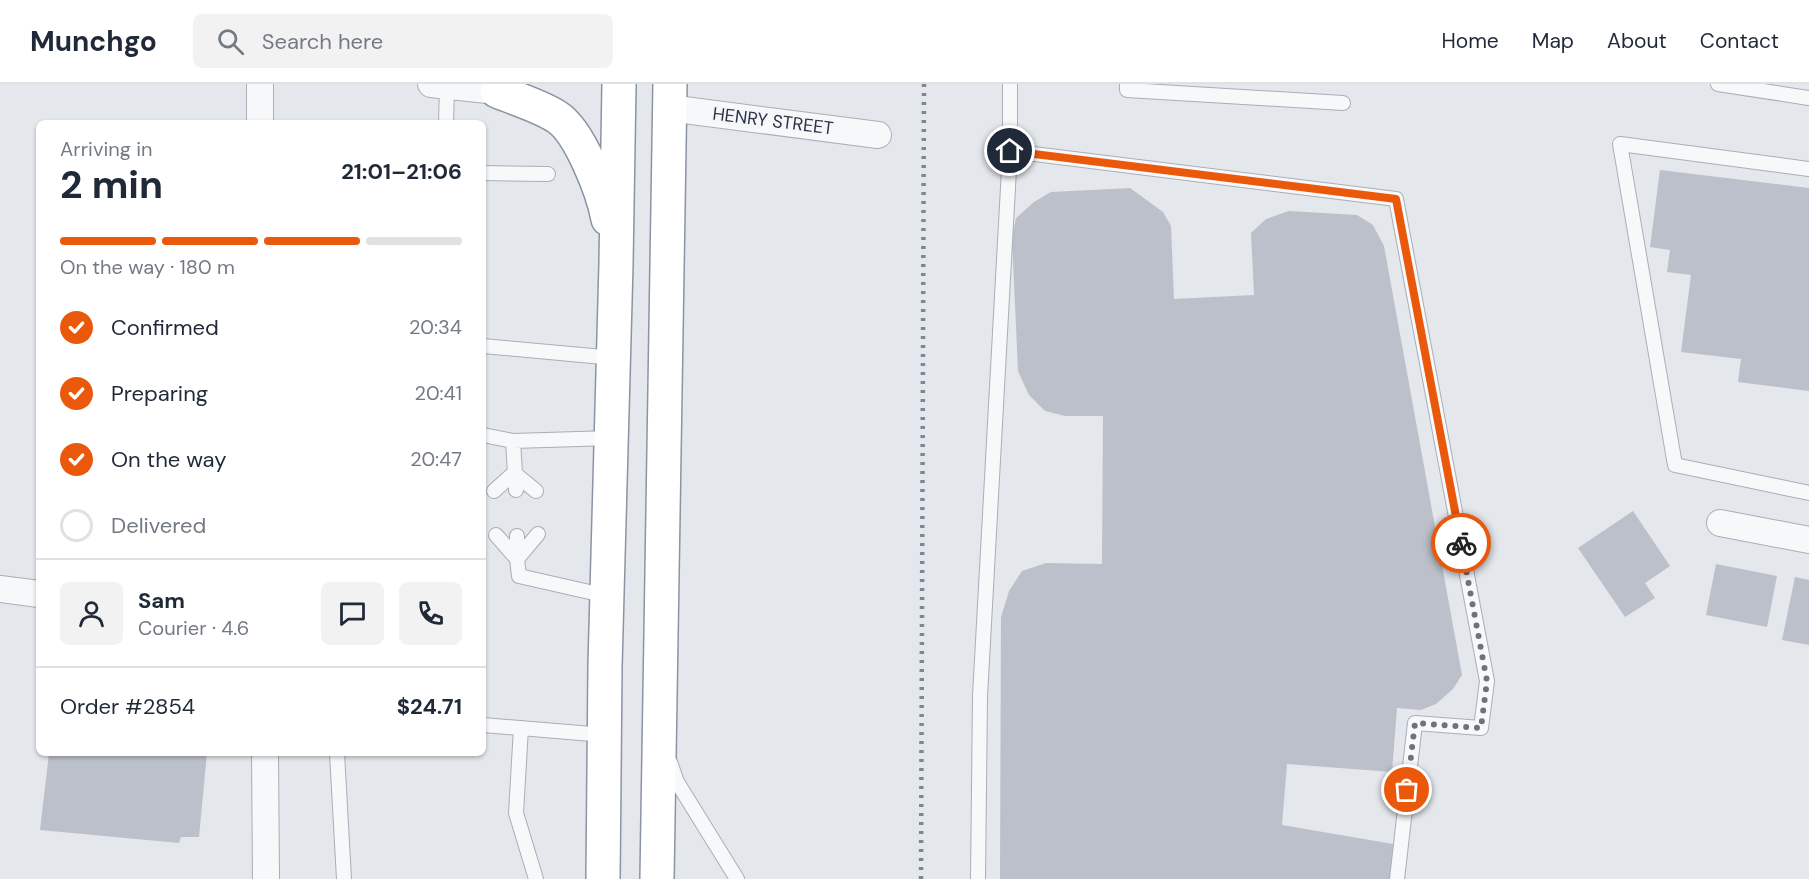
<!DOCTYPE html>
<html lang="en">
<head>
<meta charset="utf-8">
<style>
	:root { --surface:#fff; --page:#f2f2f3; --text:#1f2937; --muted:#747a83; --line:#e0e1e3; --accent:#ea580c }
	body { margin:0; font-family:"DM Sans",sans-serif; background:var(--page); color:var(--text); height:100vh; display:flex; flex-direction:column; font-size:22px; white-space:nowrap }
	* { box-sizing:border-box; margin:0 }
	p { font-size:20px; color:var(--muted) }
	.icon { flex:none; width:33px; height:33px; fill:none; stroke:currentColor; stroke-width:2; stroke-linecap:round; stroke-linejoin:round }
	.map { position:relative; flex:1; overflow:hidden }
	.sheet { position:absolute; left:36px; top:36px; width:450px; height:636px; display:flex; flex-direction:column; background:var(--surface); border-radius:9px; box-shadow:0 2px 4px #0004 }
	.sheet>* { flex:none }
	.pin { position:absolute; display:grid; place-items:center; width:51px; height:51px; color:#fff; margin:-26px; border:3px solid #fff; border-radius:50%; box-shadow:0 2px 6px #0007 }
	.courier { position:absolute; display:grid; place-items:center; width:60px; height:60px; margin:-30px; border:4px solid #ea580c; border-radius:50%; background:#fff; color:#222; box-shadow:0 2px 8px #0007 }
	.overview em { font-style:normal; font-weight:700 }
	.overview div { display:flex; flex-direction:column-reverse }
	.overview { display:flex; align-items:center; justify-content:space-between; height:102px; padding:0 24px }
	h1 { font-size:39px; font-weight:700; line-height:45px }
	.bar { display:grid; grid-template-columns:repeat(4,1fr); gap:9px 6px; align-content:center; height:72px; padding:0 24px }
	.bar i { height:8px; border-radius:4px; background:var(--line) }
	.bar .current { background:var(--accent) }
	.bar p { grid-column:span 4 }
	.line { display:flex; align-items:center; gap:15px; padding:0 24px; border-top:2px solid var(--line) }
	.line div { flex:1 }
	.round { display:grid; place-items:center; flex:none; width:63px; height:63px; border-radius:9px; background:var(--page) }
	ol { padding:0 24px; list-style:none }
	li { display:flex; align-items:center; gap:18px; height:66px }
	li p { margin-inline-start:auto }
	li .icon { padding:6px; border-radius:50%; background:var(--accent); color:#fff; stroke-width:4 }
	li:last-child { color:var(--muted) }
	li i { width:33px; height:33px; border:3px solid var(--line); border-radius:50% }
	header { display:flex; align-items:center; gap:36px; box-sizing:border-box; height:84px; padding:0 30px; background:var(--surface); border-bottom:2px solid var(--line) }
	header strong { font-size:28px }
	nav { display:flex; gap:33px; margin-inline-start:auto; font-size:21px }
	.search { width:420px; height:54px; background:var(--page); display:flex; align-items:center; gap:15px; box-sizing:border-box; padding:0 21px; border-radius:9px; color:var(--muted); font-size:22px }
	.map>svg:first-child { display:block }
	.building { fill:#bbc0ca }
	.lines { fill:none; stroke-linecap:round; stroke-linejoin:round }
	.service-casing { stroke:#a9aeb7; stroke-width:16 }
	.minor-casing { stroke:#a9aeb7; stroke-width:28 }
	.trunk-casing { stroke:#8b94a3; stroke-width:36 }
	.service { stroke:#f7f8fa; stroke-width:14 }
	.minor { stroke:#f7f8fa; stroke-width:26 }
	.trunk { stroke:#fff; stroke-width:33 }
	.rail { stroke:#7d8696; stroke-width:4.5; stroke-dasharray:3 6; stroke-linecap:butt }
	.done { stroke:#6c737f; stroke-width:6; stroke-dasharray:0 10.8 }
	.route { stroke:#ea580c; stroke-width:8 }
	.labels { text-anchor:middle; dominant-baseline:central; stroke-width:4.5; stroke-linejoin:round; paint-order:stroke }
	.street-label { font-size:18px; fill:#2b3445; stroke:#f4f6f9 }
</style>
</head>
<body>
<header>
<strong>Munchgo</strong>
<div class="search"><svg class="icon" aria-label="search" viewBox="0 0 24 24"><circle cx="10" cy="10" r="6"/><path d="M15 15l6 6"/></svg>Search here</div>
<nav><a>Home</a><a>Map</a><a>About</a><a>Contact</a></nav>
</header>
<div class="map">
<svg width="1809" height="795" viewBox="0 0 1809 795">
	<rect width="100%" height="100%" fill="#e4e7ec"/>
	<path class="building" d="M1660 86 1809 104V307L1738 298 1741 275 1681 268 1691 191 1667 188 1670 166 1650 163Z
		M1130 104 1163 128 1171 142 1174 215 1254 211 1251 149 1266 135 1289 127 1357 131 1373 141 1384 162 1462 591 1453 605 1436 620 1421 626 1397 624 1392 688 1287 680 1282 741 1393 760 1390 795H1000L1001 533 1009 507 1022 487 1046 479 1102 480 1103 332H1065L1045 327 1029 311 1018 287 1012 154 1016 134 1034 118 1051 108Z
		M1633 427 1670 482 1645 499 1655 514 1625 533 1578 464Z
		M1716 480 1777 492 1767 543 1706 531Z
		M1795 493 1809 496V561L1782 556Z
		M49 669H207L199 753H181L179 759 40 746Z"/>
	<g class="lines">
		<defs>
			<path id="service" d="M1127 0V6L1343 19
				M1718 0 1809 14
				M446 39 447 2
				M1010 67V0
				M1809 85 1620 60 1675 381 1809 409
				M483 89 548 90
				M483 262 614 274
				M483 351 513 357 611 354
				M513 357 516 406
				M514 389 536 407
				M494 407 514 389
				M496 451 517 475 519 492 607 512
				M517 452V475
				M517 475 538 450
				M483 641 604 651
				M521 644 516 729 536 795
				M337 669 344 795
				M670 678 677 698 737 795
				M978 795 980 612 1010 67 1396 115 1487 597 1481 644 1415 639 1397 795"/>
			<path id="minor" d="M431 0 497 7
				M669 24 878 51
				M260 39V0
				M1720 439 1809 456
				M0 505 39 510
				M265 669 266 795"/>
			<path id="trunk" d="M497 7C516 15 540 22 557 33 580 48 603 108 608 135
				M603 795 605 582 616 180 619 0
				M657 795 670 0"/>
		</defs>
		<use href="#service" class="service-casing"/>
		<use href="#minor" class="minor-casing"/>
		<use href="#trunk" class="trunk-casing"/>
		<use href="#service" class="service"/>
		<use href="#minor" class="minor"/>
		<use href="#trunk" class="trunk"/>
		<path class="rail" d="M921 795 924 0"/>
	</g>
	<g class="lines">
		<path class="done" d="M1407 706 1415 639 1481 644 1487 597 1461 459"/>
		<path class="route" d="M1010 67 1396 115 1461 459"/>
	</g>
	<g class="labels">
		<g class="street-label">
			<text transform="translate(773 37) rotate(7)">HENRY STREET</text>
		</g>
	</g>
</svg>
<div class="pin" style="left:1407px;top:706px;background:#ea580c"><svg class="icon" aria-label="bag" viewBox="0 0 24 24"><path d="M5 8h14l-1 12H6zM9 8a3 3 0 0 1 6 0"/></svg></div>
<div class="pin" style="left:1010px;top:67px;background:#1f2937"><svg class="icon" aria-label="home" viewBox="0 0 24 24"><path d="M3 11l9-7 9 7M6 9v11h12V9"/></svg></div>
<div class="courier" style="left:1461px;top:459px"><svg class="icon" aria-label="bike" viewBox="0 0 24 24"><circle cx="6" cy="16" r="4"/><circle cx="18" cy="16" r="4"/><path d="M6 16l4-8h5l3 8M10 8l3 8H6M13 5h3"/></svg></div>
<section class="sheet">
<div class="overview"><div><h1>2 min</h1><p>Arriving in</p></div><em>21:01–21:06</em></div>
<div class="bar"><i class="current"></i><i class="current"></i><i class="current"></i><i></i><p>On the way · 180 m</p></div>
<ol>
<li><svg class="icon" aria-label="check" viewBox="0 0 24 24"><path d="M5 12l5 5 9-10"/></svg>Confirmed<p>20:34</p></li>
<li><svg class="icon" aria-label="check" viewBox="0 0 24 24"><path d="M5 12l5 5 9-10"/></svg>Preparing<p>20:41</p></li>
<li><svg class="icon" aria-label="check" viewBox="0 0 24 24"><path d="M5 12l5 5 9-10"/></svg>On the way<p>20:47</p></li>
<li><i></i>Delivered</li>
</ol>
<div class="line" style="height:108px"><a class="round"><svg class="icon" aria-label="person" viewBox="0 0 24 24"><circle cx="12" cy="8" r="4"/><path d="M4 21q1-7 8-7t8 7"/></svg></a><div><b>Sam</b><p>Courier · 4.6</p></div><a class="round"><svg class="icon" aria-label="chat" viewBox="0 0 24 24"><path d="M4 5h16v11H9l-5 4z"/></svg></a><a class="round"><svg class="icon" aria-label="phone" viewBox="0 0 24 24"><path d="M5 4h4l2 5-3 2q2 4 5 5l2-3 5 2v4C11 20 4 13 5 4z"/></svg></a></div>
<div class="line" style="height:78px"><div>Order #2854</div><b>$24.71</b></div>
</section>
</div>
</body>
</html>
